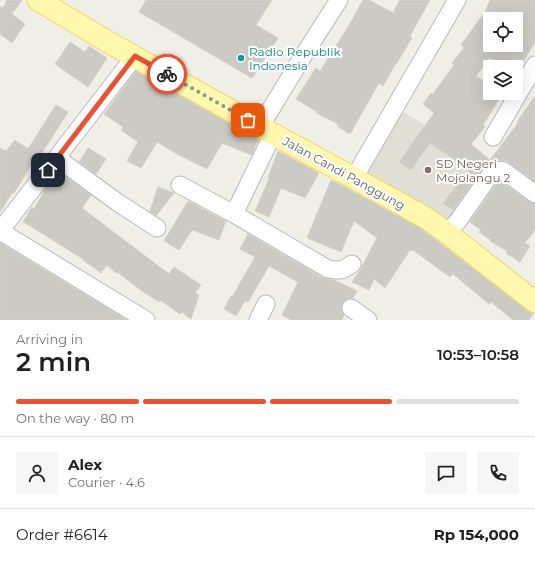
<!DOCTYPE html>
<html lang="en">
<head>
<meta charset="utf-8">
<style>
	:root { --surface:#fff; --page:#f6f6f6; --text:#202124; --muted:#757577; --line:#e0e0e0; --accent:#e95235 }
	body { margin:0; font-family:Montserrat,sans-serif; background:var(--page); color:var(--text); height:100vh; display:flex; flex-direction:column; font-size:15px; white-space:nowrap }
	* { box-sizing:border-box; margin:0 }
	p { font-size:13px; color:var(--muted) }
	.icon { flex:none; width:22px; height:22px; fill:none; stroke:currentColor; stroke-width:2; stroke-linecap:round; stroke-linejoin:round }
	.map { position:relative; height:320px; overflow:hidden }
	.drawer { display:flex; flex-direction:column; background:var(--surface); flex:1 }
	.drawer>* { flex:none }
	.buttons { position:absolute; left:483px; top:12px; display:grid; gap:8px }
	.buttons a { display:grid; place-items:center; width:40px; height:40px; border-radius:0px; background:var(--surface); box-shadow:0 4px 16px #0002; font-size:20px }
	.pin { position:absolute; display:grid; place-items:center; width:34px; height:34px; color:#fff; margin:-17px; border-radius:8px; box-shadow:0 2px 6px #0006 }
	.courier { position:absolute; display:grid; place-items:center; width:40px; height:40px; margin:-20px; border:3px solid #e95235; border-radius:50%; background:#fff; color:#222; box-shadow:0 1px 5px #0007 }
	.overview em { font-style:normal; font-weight:600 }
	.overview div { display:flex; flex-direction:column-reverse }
	.overview { display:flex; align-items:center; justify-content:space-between; height:68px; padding:0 16px }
	h1 { font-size:26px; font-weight:600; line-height:30px }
	.bar { display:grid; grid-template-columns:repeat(4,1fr); gap:6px 4px; align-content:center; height:48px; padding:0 16px }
	.bar i { height:5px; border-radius:3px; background:var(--line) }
	.bar .selected { background:var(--accent) }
	.bar p { grid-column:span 4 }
	.line { display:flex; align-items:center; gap:10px; padding:0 16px; border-top:1px solid var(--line) }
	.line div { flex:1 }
	.round { display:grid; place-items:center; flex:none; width:42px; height:42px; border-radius:0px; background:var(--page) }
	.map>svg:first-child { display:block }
	.education { fill:#e0ded5 }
	.building { fill:#cccac4; stroke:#d5d2c5; fill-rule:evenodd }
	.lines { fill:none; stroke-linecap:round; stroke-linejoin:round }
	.minor-casing { stroke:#b7b9bd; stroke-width:19 }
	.major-casing { stroke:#f1d460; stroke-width:23 }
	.minor { stroke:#fff; stroke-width:17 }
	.major { stroke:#fef8ae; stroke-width:21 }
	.done { stroke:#919394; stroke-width:4; stroke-dasharray:0 7.2 }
	.route { stroke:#e95235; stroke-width:5 }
	.culture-dot { fill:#0f9aa8; stroke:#fff; stroke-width:1.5 }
	.education-dot { fill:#8d6e63; stroke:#fff; stroke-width:1.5 }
	.labels { text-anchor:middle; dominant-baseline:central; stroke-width:4; stroke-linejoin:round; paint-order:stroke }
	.culture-label { font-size:12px; fill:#0d838f; stroke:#fff; text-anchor:start }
	.education-label { font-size:12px; fill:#785e54; stroke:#fff; text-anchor:start }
	.street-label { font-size:12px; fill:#5e6267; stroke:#fff }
</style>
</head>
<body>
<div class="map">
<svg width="535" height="320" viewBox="0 0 535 320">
	<rect width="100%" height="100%" fill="#f0efe7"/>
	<path class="education" d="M400 110 492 166 448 225 364 173Z"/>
	<path class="building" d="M7 0H22L12 14 25 24 12 43 0 34V6L3 8Z
		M146 0H272L256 25 278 38 252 78 139 12Z
		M363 0H369L393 13 400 0H430L410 36 412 38 397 63H396L383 86 379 83 350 134 337 126 338 124 316 113 317 112 296 99 316 68 320 71 348 27Z
		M490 0H535V42L520 67H503L490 58 476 76 490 85V93H503L483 125 485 127 471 144 490 160 518 123 517 122 535 96V182L507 161 499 160 492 162 487 165 482 169 453 210 443 203 469 170 430 143 411 170 399 162 434 113 423 104 431 93 433 94 454 65 452 63 464 48 461 45 485 12ZM490 19H516V45H490Z
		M70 42 85 52 89 46 107 58 88 87 55 64Z
		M136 71 236 127V128L258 139 252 155 222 143 207 169 177 154 157 142 141 168 127 161 138 142 121 130 123 127 104 114Z
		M56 105 68 112 35 164 32 163 18 187 13 194 12 193 0 212V148L6 151 15 140 28 149Z
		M88 148 106 159 96 174 79 162Z
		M278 151 319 173 305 198 281 188 269 217 255 211 269 179 268 178Z
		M59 172 91 195 82 208 169 274 174 267 201 285 195 293 199 295 191 319 182 312 180 314 160 300 159 302 142 291 117 272 116 273 107 265 101 273 83 260V259L35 229 23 222 32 207 34 209 48 185Z
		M331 180 341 185 420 228 440 243 528 311 533 314 529 320H513L491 302 489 304 453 274 450 277 413 250 412 251 410 250 385 288 374 279 369 290 352 282 361 269 362 266 377 238 354 221 341 252 307 238Z
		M499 180 529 202 535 204V230L525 243 530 246 520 262 506 253 507 251 490 241 491 240 479 232 481 230 470 222Z
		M158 187 174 193 156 216 150 211Z
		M188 201 226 221 219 240 192 230 179 250 164 241Z
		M248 234 323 278 334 280 357 291 353 298 347 299 343 303 341 307 342 312 344 315 342 320H291L282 315 298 282 269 266 248 302 245 301 236 316 224 309 231 296 232 297 255 257 240 249Z
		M0 243 127 320H0Z"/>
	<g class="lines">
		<defs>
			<path id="minor" d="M135 56 0 231 146 320
				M260 127 303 56 339 0
				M493 137 535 65
				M57 158 117 202 157 228
				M354 178 457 0
				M180 185 234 214 328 269C339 271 342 271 352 264
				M234 214 273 134
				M447 233 458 221 490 175C494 171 498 169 504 171L535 194
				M351 308 368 320
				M258 320 266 304"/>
			<path id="major" d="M38 0 110 43 273 134 354 178 426 218 447 233 535 302"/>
		</defs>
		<use href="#minor" class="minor-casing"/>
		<use href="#major" class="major-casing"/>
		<use href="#minor" class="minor"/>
		<use href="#major" class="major"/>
	</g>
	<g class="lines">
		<path class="done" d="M167 74 248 120"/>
		<path class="route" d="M48 170 135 56 167 74"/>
	</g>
	<circle class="culture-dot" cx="241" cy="58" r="4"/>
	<circle class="education-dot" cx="428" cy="170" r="4"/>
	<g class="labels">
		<g class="culture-label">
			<text x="249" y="51">Radio Republik<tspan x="249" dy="14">Indonesia</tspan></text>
		</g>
		<g class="education-label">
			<text x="436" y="163">SD Negeri<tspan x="436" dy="14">Mojolangu 2</tspan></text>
		</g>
		<g class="street-label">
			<text transform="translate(344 173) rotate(29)">Jalan Candi Panggung</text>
		</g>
	</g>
</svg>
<div class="buttons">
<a><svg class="icon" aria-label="locate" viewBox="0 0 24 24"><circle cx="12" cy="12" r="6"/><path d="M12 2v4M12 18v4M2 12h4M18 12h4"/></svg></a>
<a><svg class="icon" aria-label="layers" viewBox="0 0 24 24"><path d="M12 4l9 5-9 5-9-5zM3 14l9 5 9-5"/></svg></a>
</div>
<div class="pin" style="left:248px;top:120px;background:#ea580c"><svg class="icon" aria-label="bag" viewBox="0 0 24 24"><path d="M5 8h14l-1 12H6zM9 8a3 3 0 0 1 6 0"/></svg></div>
<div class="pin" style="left:48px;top:170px;background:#1f2937"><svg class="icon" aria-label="home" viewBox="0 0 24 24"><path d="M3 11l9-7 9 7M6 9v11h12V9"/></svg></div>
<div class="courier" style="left:167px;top:74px"><svg class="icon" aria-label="bike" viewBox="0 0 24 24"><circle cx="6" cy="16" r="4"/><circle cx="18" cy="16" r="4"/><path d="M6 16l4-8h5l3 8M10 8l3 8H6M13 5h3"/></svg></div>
</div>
<section class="drawer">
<div class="overview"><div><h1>2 min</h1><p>Arriving in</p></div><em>10:53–10:58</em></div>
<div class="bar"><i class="selected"></i><i class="selected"></i><i class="selected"></i><i></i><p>On the way · 80 m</p></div>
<div class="line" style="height:72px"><a class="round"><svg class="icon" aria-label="person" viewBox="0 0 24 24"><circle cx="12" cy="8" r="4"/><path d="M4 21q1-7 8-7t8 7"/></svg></a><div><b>Alex</b><p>Courier · 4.6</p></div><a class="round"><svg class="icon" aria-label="chat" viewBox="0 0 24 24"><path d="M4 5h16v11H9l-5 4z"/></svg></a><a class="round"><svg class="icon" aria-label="phone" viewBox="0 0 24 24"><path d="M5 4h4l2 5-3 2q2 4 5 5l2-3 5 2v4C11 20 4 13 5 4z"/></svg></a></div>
<div class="line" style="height:52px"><div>Order #6614</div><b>Rp 154,000</b></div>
</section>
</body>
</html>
